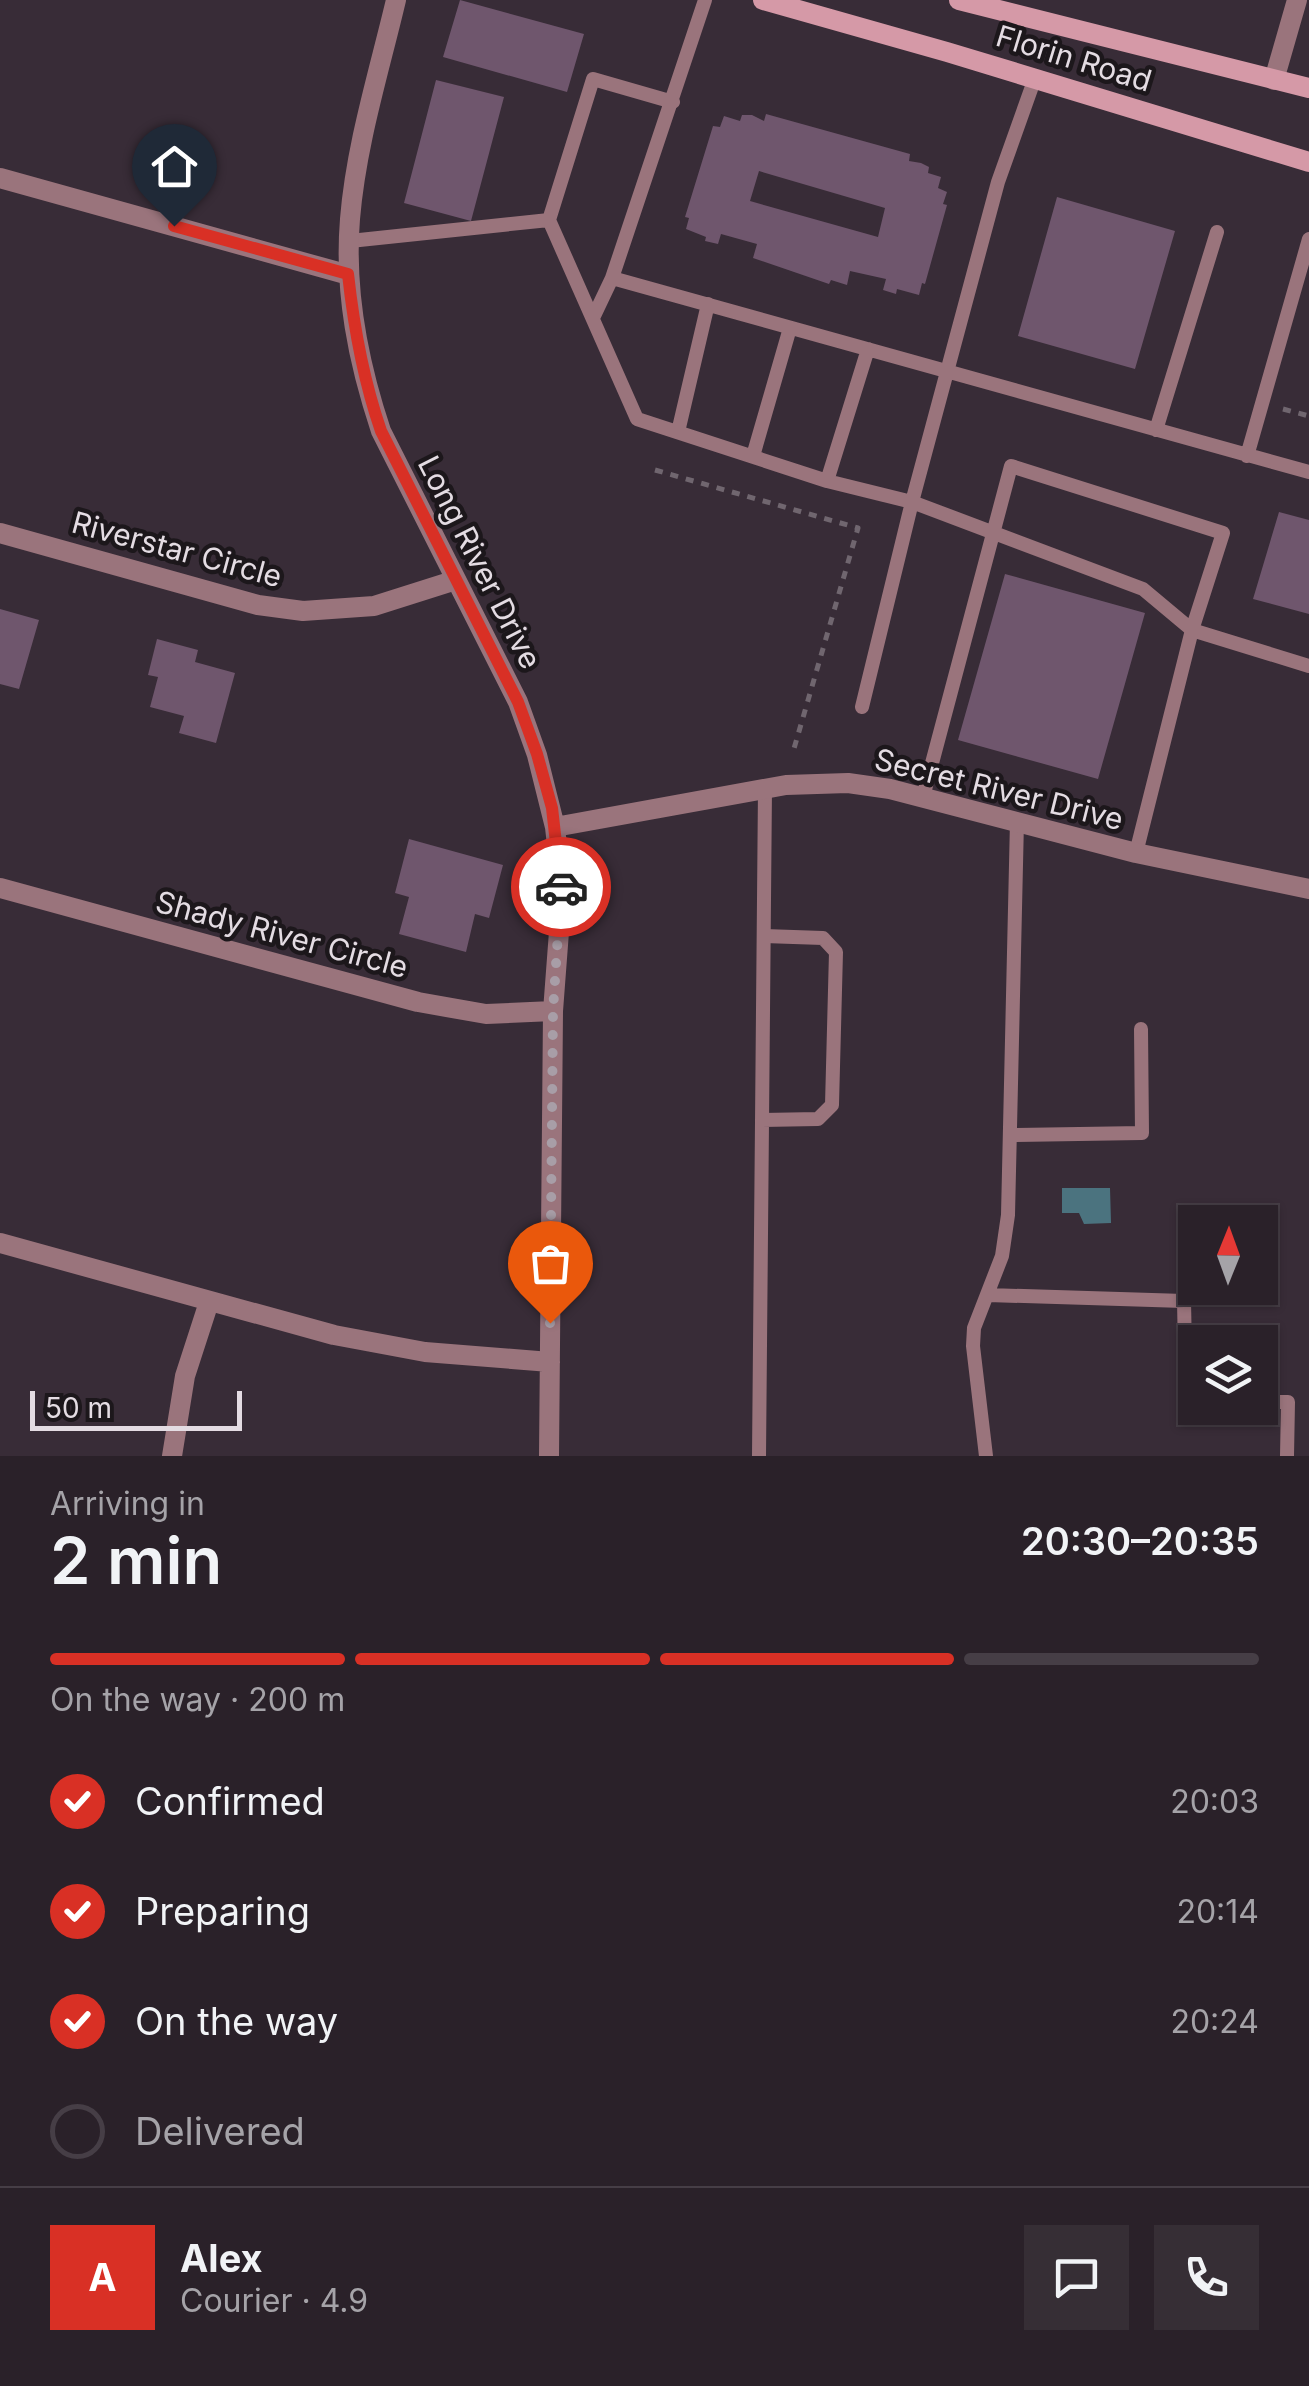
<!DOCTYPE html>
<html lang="en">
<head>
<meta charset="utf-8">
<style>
	:root { --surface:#2a2129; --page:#362e35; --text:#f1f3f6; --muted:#a5a3a8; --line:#463e46; --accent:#d93025 }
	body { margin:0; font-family:Inter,sans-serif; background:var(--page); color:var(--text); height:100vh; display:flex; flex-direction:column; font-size:38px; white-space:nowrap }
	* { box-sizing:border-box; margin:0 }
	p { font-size:32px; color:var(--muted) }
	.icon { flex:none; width:55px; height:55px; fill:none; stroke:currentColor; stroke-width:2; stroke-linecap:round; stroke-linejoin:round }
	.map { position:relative; height:1456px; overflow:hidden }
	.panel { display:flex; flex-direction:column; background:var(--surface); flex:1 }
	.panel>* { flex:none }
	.needle { width:65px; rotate:1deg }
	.fabs { position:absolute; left:1178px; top:1205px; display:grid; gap:20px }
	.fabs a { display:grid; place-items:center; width:100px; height:100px; border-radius:0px; background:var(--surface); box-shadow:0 2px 8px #0004,0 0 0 2px var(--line); font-size:50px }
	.scale { position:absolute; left:30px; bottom:25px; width:212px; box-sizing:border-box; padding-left:10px; border:5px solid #e4dce3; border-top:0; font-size:28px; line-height:35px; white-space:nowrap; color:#e4dce3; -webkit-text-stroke:8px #1c171b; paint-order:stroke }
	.pin { position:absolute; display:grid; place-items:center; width:85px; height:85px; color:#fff; margin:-102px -42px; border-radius:50% 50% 50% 0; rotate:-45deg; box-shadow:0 0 10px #0007 }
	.pin .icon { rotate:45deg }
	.courier { position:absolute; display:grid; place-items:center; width:100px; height:100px; margin:-50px; border:8px solid #d93025; border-radius:50%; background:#fff; color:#222; box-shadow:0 2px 12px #0007 }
	.headline em { font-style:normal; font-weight:600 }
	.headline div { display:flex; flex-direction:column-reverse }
	.headline { display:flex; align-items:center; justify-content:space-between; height:170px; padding:0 50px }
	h1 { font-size:65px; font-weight:600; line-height:75px }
	.bar { display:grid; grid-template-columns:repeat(4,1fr); gap:15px 10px; align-content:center; height:120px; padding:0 50px }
	.bar i { height:12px; border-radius:8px; background:var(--line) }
	.bar .selected { background:var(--accent) }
	.bar p { grid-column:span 4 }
	.line { display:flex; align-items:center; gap:25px; padding:0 50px; border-top:2px solid var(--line) }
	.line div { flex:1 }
	.round { display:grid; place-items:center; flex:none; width:105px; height:105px; border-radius:0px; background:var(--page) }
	ol { padding:0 50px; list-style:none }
	li { display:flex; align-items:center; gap:30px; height:110px }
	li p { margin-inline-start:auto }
	li .icon { padding:10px; border-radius:50%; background:var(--accent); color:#fff; stroke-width:4 }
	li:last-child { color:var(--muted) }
	li i { width:55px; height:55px; border:5px solid var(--line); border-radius:50% }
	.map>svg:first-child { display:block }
	.water { fill:#4b737f }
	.building { fill:#6f566d; fill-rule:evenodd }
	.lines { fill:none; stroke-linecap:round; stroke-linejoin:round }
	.path { stroke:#70666f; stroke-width:5; stroke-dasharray:8 8; stroke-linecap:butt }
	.lane { stroke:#9a747c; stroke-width:14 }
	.street { stroke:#9a747c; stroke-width:20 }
	.secondary { stroke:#d599a7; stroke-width:20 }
	.done { stroke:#a89ea7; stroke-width:10; stroke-dasharray:0 18 }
	.route { stroke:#d93025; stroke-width:12 }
	.labels { text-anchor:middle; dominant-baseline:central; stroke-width:9; stroke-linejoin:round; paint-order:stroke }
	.street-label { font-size:30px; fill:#e4dce3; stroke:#1c171b }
</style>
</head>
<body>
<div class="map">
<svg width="1309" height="1456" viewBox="0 0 1309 1456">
	<rect width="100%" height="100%" fill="#382c37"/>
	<path class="water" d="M1062 1188H1110L1111 1223 1084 1224 1079 1213H1062Z"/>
	<path class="building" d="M460 0 584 34 567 92 443 57Z
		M436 80 504 97 471 221 404 203Z
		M766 114 910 154 909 161 921 163 929 167 928 173 941 177 938 188 947 192 943 204 947 205 925 284 922 283 919 295 897 289 896 294 883 290 886 279 850 271 847 285 831 280 829 284 753 258 757 244 721 234 718 244 705 241 706 237 686 229 689 218 685 217 713 126 720 127 724 116 740 121 742 115H752L764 121ZM759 171 885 208 878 237 750 201Z
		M1057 197 1175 231 1135 369 1018 336Z
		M1279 512 1309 520V614L1253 599Z
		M1005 574 1145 613 1098 779 958 740Z
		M0 609 39 620 19 689 0 684Z
		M157 639 198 650 195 662 235 673 216 743 179 733 184 716 150 707 158 677 148 675Z
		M409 839 503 865 489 918 475 914 466 952 399 934 409 897 395 893Z"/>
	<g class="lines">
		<path class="path" d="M1283 409 1309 416
			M655 470 858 528 793 752"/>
		<path class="lane" d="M1035 78 998 182 912 502 1143 589 1192 630 1309 666
			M673 102 593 79 549 220 637 419 827 481 912 502 862 707
			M350 241 549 220
			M612 278 1309 472
			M593 318 612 278 705 0
			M1156 430 1217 232
			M678 432 708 304
			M753 456 790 328
			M1247 456 1309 239
			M827 481 868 349
			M923 797 1011 466 1223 533 1192 630 1136 853
			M762 1120 818 1119 832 1105 836 952 823 938 764 936
			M1010 1135 1142 1133 1141 1029
			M988 1295 1184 1301 1186 1401H1195
			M1260 1402H1288L1287 1456
			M759 1456 765 788
			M986 1456 973 1346 974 1328 1002 1256 1008 1215 1017 821"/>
		<path class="street" d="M396 0C379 72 356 145 350 219 344 292 358 362 381 431L518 702 537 755 555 827 562 892 553 1011 549 1456
			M1274 80 1297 0
			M0 178 349 275
			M0 533 258 605 303 611 374 606 456 580
			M555 827 786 785 848 783 890 789 1136 853 1309 889
			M0 888 418 1002 486 1014 553 1011
			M0 1243 334 1335 425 1352 550 1362
			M172 1456 185 1376 209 1302"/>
		<path class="secondary" d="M763 0 947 52 1309 162
			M959 0 1309 88"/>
	</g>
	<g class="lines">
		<path class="done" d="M550 1323 553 1011 561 887"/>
		<path class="route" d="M174 226 348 274C354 329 363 379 381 431L518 702 537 754 552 808 561 887"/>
	</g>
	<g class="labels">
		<g class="street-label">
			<text transform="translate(1074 58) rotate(17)">Florin Road</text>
			<text transform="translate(177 549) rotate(15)">Riverstar Circle</text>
			<text transform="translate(480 562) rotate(63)">Long River Drive</text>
			<text transform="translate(999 789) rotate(14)">Secret River Drive</text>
			<text transform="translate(282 934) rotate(15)">Shady River Circle</text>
		</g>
	</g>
</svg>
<div class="fabs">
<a><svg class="needle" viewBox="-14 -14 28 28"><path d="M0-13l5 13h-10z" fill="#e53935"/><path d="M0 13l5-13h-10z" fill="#a5a3a8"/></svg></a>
<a><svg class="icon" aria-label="layers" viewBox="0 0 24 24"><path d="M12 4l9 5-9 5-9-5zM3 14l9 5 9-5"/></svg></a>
</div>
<div class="scale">50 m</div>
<div class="pin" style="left:550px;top:1323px;background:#ea580c"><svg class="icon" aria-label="bag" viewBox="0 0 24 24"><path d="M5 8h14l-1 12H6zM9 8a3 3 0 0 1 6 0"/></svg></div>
<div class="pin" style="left:174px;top:226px;background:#1f2937"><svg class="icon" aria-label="home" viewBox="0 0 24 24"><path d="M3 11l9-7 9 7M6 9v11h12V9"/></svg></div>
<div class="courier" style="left:561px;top:887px"><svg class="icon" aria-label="car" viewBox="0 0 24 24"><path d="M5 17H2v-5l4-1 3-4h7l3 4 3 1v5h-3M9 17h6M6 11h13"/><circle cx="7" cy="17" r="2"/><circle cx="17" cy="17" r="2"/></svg></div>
</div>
<section class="panel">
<div class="headline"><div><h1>2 min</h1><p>Arriving in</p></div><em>20:30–20:35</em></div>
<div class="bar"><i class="selected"></i><i class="selected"></i><i class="selected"></i><i></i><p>On the way · 200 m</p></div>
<ol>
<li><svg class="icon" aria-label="check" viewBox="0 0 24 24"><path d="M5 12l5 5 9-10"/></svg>Confirmed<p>20:03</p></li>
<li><svg class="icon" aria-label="check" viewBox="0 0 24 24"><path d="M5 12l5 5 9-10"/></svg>Preparing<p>20:14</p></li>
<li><svg class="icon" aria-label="check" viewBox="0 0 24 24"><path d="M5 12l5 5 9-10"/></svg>On the way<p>20:24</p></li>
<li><i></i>Delivered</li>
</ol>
<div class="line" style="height:180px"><b class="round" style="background:var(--accent);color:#fff">A</b><div><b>Alex</b><p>Courier · 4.9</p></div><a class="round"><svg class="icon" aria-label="chat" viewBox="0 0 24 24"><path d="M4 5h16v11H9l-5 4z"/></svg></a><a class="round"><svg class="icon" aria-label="phone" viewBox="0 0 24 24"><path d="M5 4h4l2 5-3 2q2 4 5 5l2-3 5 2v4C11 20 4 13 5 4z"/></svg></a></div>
</section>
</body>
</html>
